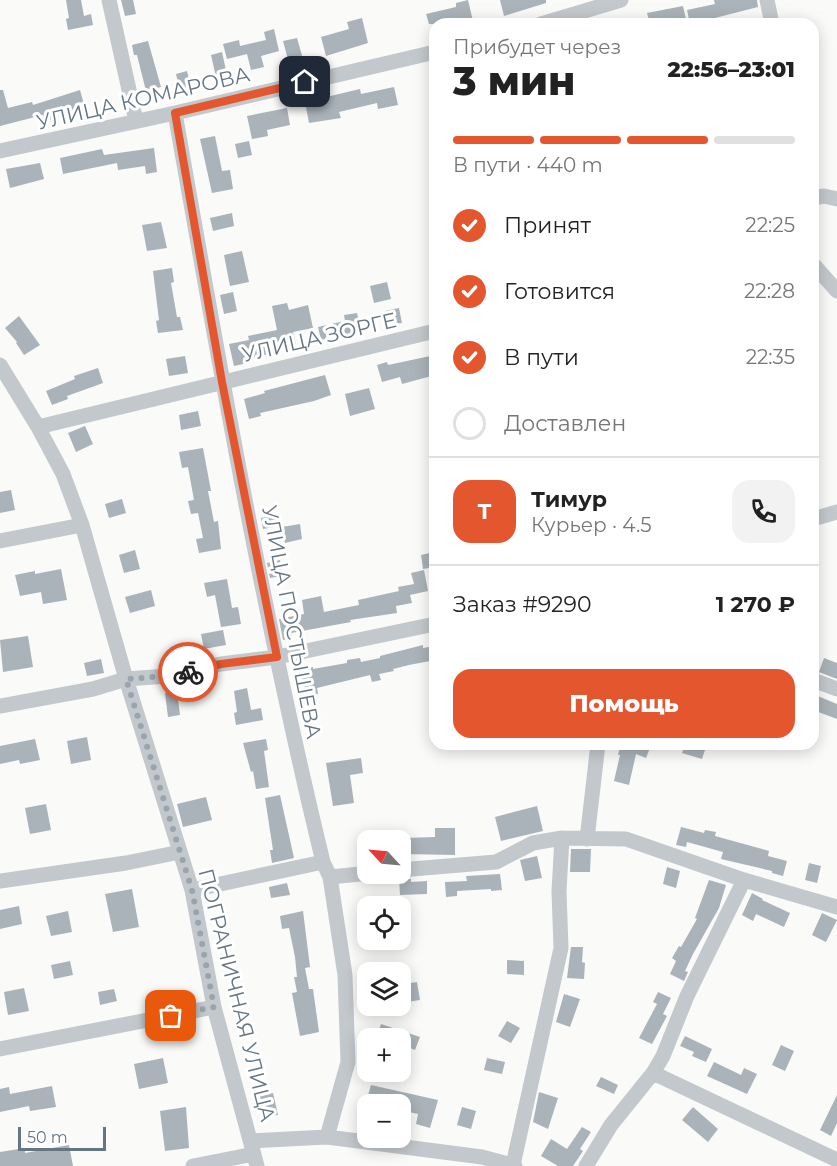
<!DOCTYPE html>
<html lang="ru">
<head>
<meta charset="utf-8">
<style>
	:root { --surface:#fff; --page:#f2f2f2; --text:#222; --muted:#767676; --line:#e0e0e0; --accent:#e4572e }
	body { margin:0; font-family:Montserrat,sans-serif; background:var(--page); color:var(--text); height:100vh; display:flex; flex-direction:column; font-size:22px; white-space:nowrap }
	* { box-sizing:border-box; margin:0 }
	p { font-size:20px; color:var(--muted) }
	.icon { flex:none; width:33px; height:33px; fill:none; stroke:currentColor; stroke-width:2; stroke-linecap:round; stroke-linejoin:round }
	.map { position:relative; flex:1; overflow:hidden }
	.side { position:absolute; left:429px; top:18px; width:390px; height:732px; display:flex; flex-direction:column; background:var(--surface); border-radius:18px; box-shadow:0 3px 15px #0003 }
	.side>* { flex:none }
	.needle { width:39px; rotate:296deg }
	.buttons { position:absolute; left:357px; top:830px; display:grid; gap:12px }
	.buttons a { display:grid; place-items:center; width:54px; height:54px; border-radius:12px; background:var(--surface); box-shadow:0 3px 15px #0003; font-size:30px }
	.scale { position:absolute; left:18px; bottom:15px; width:88px; box-sizing:border-box; padding-left:6px; border:3px solid #657683; border-top:0; font-size:16px; line-height:21px; white-space:nowrap; color:#657683; -webkit-text-stroke:4px #fff; paint-order:stroke }
	.pin { position:absolute; display:grid; place-items:center; width:51px; height:51px; color:#fff; margin:-26px; border-radius:12px; box-shadow:0 3px 9px #0006 }
	.courier { position:absolute; display:grid; place-items:center; width:60px; height:60px; margin:-30px; border:4px solid #e4572e; border-radius:50%; background:#fff; color:#222; box-shadow:0 2px 8px #0007 }
	.overview em { font-style:normal; font-weight:800 }
	.overview div { display:flex; flex-direction:column-reverse }
	.overview { display:flex; align-items:center; justify-content:space-between; height:102px; padding:0 24px }
	h1 { font-size:39px; font-weight:800; line-height:45px }
	.bar { display:grid; grid-template-columns:repeat(4,1fr); gap:9px 6px; align-content:center; height:72px; padding:0 24px }
	.bar i { height:8px; border-radius:4px; background:var(--line) }
	.bar .on { background:var(--accent) }
	.bar p { grid-column:span 4 }
	.line { display:flex; align-items:center; gap:15px; padding:0 24px; border-top:2px solid var(--line) }
	.line div { flex:1 }
	.round { display:grid; place-items:center; flex:none; width:63px; height:63px; border-radius:18px; background:var(--page) }
	ol { padding:0 24px; list-style:none }
	li { display:flex; align-items:center; gap:18px; height:66px }
	li p { margin-inline-start:auto }
	li .icon { padding:6px; border-radius:50%; background:var(--accent); color:#fff; stroke-width:4 }
	li:last-child { color:var(--muted) }
	li i { width:33px; height:33px; border:3px solid var(--line); border-radius:50% }
	.primary-button { display:flex; gap:12px; margin-top:auto; padding:12px 24px }
	.primary-button a { flex:1; height:69px; border-radius:18px; background:var(--accent); color:#fff; font-size:24px; font-weight:800; line-height:69px; text-align:center }
	.map>svg:first-child { display:block }
	.building { fill:#aab3b9 }
	.lines { fill:none; stroke-linecap:round; stroke-linejoin:round }
	.minor { stroke:#c3c8cc; stroke-width:15 }
	.done { stroke:#99a4ac; stroke-width:6; stroke-dasharray:0 10.8 }
	.route { stroke:#e4572e; stroke-width:8 }
	.labels { text-anchor:middle; dominant-baseline:central; stroke-width:6; stroke-linejoin:round; paint-order:stroke }
	.street-label { font-size:21px; fill:#657683; stroke:#fff }
</style>
</head>
<body>
<div class="map">
<svg width="837" height="1166" viewBox="0 0 837 1166">
	<rect width="100%" height="100%" fill="#fafaf8"/>
	<path class="building" d="M66 0H81L84 16 91 14 93 25 68 30 66 19 69 18Z
		M121 0H133L136 14 125 16Z
		M468 0 473 21 458 24H429L426 14 456 7V3Z
		M500 0H546V3L504 16Z
		M714 0H757L758 7 707 20V24H690L687 10 715 4Z
		M683 6 686 19 663 24H650L647 13Z
		M362 18 368 43 326 56 321 37 349 29 347 22Z
		M274 29 279 51 261 56 264 67 251 70 247 54 227 59 223 44 239 40 240 46 266 40 264 32Z
		M297 38 303 59 289 63 283 41Z
		M148 41 161 87 146 91 137 55H134L132 45Z
		M222 52 227 75 216 77 211 55Z
		M187 71 191 88 180 91 176 74Z
		M394 87 398 105 378 109 377 103 339 112 341 118 309 123 305 102 360 89 361 94Z
		M0 90H3L8 108 32 102 33 105 80 90 85 108 56 116V118L45 121 43 115 0 126Z
		M287 108 290 125 267 130 268 136 252 139 247 116Z
		M215 136 222 171 230 170 233 189 212 193 200 139Z
		M249 141 252 155 238 158 235 144Z
		M154 148 157 172 146 174 145 166 118 170 117 163 63 174 60 158 102 149 104 155Z
		M40 163 44 179 10 188 6 169Z
		M232 213 234 226 213 231 210 218Z
		M161 222 167 248 147 251 142 225Z
		M242 251 249 282 230 286 224 255Z
		M172 268 174 282 171 283 177 317H180L183 330 158 333 156 321 159 320 153 271Z
		M387 282 391 299 374 303 370 286Z
		M233 292 237 311 224 314 220 295Z
		M287 303 289 310 308 305 313 328 293 332 296 344 268 350 269 354 247 359 248 363 234 366 229 344 249 340 248 336 277 330 272 306Z
		M399 308 402 323 388 325 385 311Z
		M357 313 361 331 321 340 318 327 345 321 344 315Z
		M19 316 40 345 24 355 16 343 17 342 5 328Z
		M435 355V375L402 384 400 377 382 382 377 365 387 362 388 365Z
		M185 356 188 373 169 376 166 359Z
		M98 368 103 383 67 396 68 399 52 405 46 391 75 379 74 376Z
		M325 375 331 395 314 401 260 413 261 416 249 419 244 399 265 393 264 391Z
		M369 388 375 409 350 416 345 394Z
		M198 411 201 426 181 430 179 415Z
		M85 426 93 444 76 452 68 433Z
		M203 448 211 491H208L214 522 218 521 221 549 199 553 196 539 203 538 198 513 191 514 188 501 194 500 188 467 182 468 179 452Z
		M11 490 15 510 0 513V492Z
		M122 499 126 513 109 518 105 504Z
		M278 515 280 526 263 529 261 518Z
		M300 524 302 539 285 543 282 527Z
		M135 550 140 569 124 573 119 555Z
		M434 552 435 567 423 569 421 555Z
		M280 560 282 576 270 578 267 563Z
		M61 569 67 600 43 604 41 592 20 596 15 575 35 571V574Z
		M424 570 428 591 410 595 412 603 396 606 397 613 350 620 351 622 291 633 292 638 283 640 279 619 304 614 302 600 321 596 324 612 359 605 358 600 399 591 398 587 414 584 411 573Z
		M227 579 232 608 238 607 241 624 221 627 215 595 207 597 204 583Z
		M151 590 155 606 130 613 125 597Z
		M223 630 226 645 204 649 201 634Z
		M28 636 33 667 3 672 0 640Z
		M423 645V648L435 646V660L409 665 393 669 394 671 379 674 381 680 372 682 370 675 317 688 318 694 306 696 300 669 313 667V669L347 663V660L360 658 361 662 380 658V656Z
		M824 658 837 663V679L819 672Z
		M101 659 104 673 87 676 84 663Z
		M247 688 251 710 261 708 263 720 236 725 234 713 237 712 234 691Z
		M177 691 180 715 168 717 165 693Z
		M813 694 837 704V719L813 710Z
		M87 737 91 760 71 764 67 741Z
		M35 739 40 760 20 764 19 760 0 764V746Z
		M266 739 268 750 264 751 269 787 256 789 253 771 251 772 243 743Z
		M613 744H639L650 748 646 758 636 754 629 785 614 781 620 755H618L620 747Z
		M685 744H707L702 759 682 753Z
		M361 758 363 773 350 775 354 803 333 806 326 763Z
		M280 795 294 858 272 863 270 850H273L265 798Z
		M206 797 212 820 183 827 177 804Z
		M46 804 51 830 30 834 25 808Z
		M537 806 543 831 501 841 495 817Z
		M681 827 704 833 705 830 716 832 715 836 769 851 768 856 787 861 783 876 772 873V871L721 859 723 852 687 842 686 847 676 845Z
		M435 828H455V855L403 854V838L435 837Z
		M571 849H591L590 872H570Z
		M537 856 542 878 525 881 520 860Z
		M809 863 821 866 817 883 805 880Z
		M667 867 680 871 676 888 663 884Z
		M500 874 502 890 491 891V889L457 891V896L446 897 445 882 467 881 466 876Z
		M399 879H411V882L427 881V894L400 895Z
		M709 880 726 885 719 908 693 954 685 971 688 972 684 981 670 974 676 961 672 958 679 946 681 947 697 919 695 918Z
		M287 883 290 895 271 898 269 887Z
		M132 889 139 927 113 932 105 894Z
		M752 893 763 899 762 900 790 913 784 927 756 914 753 921 742 915Z
		M19 906 22 924 0 929V910Z
		M68 911 72 932 51 936 46 916Z
		M303 911 310 967 305 968 309 989H313L319 1032 300 1036 292 993 297 992 294 977H297L295 957 289 928 282 929 280 916Z
		M822 913 837 920 826 942 812 935Z
		M368 914V946H364L357 916Z
		M571 947H583L582 962 585 963 584 979 567 978Z
		M507 960 524 961V975L507 974Z
		M70 961 73 975 54 979 51 965Z
		M417 982 420 1000 407 1002 404 984Z
		M24 988 29 1011 8 1015 4 992Z
		M114 989 117 1001 100 1005 98 992Z
		M658 992 671 998 663 1014 667 1016 652 1044 639 1038 657 1004 653 1002Z
		M564 994 580 999 570 1027 556 1022Z
		M507 1021 520 1028 511 1043 498 1036Z
		M381 1024 420 1037 415 1050 400 1044V1038H376Z
		M685 1036 712 1049 706 1062 692 1056 694 1052 680 1046Z
		M781 1045 794 1051 785 1071 772 1065Z
		M163 1058 168 1083 139 1089 134 1064Z
		M487 1058 505 1062 502 1074 484 1070Z
		M714 1062 741 1075 744 1068 757 1074 747 1094 707 1076Z
		M601 1077 618 1085 614 1094 596 1086Z
		M371 1085 438 1100 430 1128 416 1124 418 1114 400 1110V1104H373L366 1102Z
		M52 1086 56 1107 30 1111 29 1106 0 1112V1089L9 1087 10 1094Z
		M539 1092 558 1098 548 1129 533 1122Z
		M273 1093 278 1115 264 1117 260 1096Z
		M837 1095V1123L831 1136 820 1130Z
		M186 1107 189 1148 165 1151 160 1111Z
		M462 1107 476 1111 471 1129 457 1125Z
		M693 1107 718 1129 708 1142 682 1120Z
		M582 1127 591 1132 580 1149 583 1151 573 1166H558L541 1156 551 1139 567 1149Z
		M69 1145 73 1166H0V1152L25 1148V1153Z"/>
	<g class="lines">
		<path class="minor" d="M109 0 136 121
			M767 0 772 24
			M541 24 621 0
			M175 113C219 364 263 615 323 862L330 877 345 975 348 1062 327 1137
			M0 151 175 113 435 52
			M813 198 824 196 837 199
			M813 264 837 291
			M0 365 38 427 63 474 82 525 126 679 192 890 214 1007 257 1166
			M38 427 435 331
			M813 519 837 512
			M0 541 82 525
			M813 680 837 689
			M0 706 93 689 126 679 168 676 221 664 277 657 435 624
			M587 839 598 744
			M400 870 496 862 533 843 562 838 626 839 744 880 837 907
			M330 877 370 873
			M0 881 126 863 180 852
			M192 890 323 862
			M0 1049 214 1007
			M653 1073 663 1056 687 996 744 880
			M251 1141 327 1137 482 1157 515 1166
			M513 1165 561 948 559 891 562 838
			M193 1166 254 1154
			M586 1166 611 1125 653 1073 837 1160"/>
	</g>
	<g class="lines">
		<path class="done" d="M171 1016 214 1007 192 890 126 679 168 676 188 672"/>
		<path class="route" d="M188 672 221 664 277 657 222 382 175 113 305 82"/>
	</g>
	<g class="labels">
		<g class="street-label">
			<text transform="translate(143 98) rotate(-13)">УЛИЦА КОМАРОВА</text>
			<text transform="translate(319 337) rotate(-13)">УЛИЦА ЗОРГЕ</text>
			<text transform="translate(292 622) rotate(79)">УЛИЦА ПОСТЫШЕВА</text>
			<text transform="translate(237 995) rotate(76)">ПОГРАНИЧНАЯ УЛИЦА</text>
		</g>
	</g>
</svg>
<div class="buttons">
<a><svg class="needle" viewBox="-14 -14 28 28"><path d="M0-13l5 13h-10z" fill="#e53935"/><path d="M0 13l5-13h-10z" fill="#767676"/></svg></a>
<a><svg class="icon" aria-label="locate" viewBox="0 0 24 24"><circle cx="12" cy="12" r="6"/><path d="M12 2v4M12 18v4M2 12h4M18 12h4"/></svg></a>
<a><svg class="icon" aria-label="layers" viewBox="0 0 24 24"><path d="M12 4l9 5-9 5-9-5zM3 14l9 5 9-5"/></svg></a>
<a>+</a>
<a>−</a>
</div>
<div class="scale">50 m</div>
<div class="pin" style="left:171px;top:1016px;background:#ea580c"><svg class="icon" aria-label="bag" viewBox="0 0 24 24"><path d="M5 8h14l-1 12H6zM9 8a3 3 0 0 1 6 0"/></svg></div>
<div class="pin" style="left:305px;top:82px;background:#1f2937"><svg class="icon" aria-label="home" viewBox="0 0 24 24"><path d="M3 11l9-7 9 7M6 9v11h12V9"/></svg></div>
<div class="courier" style="left:188px;top:672px"><svg class="icon" aria-label="bike" viewBox="0 0 24 24"><circle cx="6" cy="16" r="4"/><circle cx="18" cy="16" r="4"/><path d="M6 16l4-8h5l3 8M10 8l3 8H6M13 5h3"/></svg></div>
<section class="side">
<div class="overview"><div><h1>3 мин</h1><p>Прибудет через</p></div><em>22:56–23:01</em></div>
<div class="bar"><i class="on"></i><i class="on"></i><i class="on"></i><i></i><p>В пути · 440 m</p></div>
<ol>
<li><svg class="icon" aria-label="check" viewBox="0 0 24 24"><path d="M5 12l5 5 9-10"/></svg>Принят<p>22:25</p></li>
<li><svg class="icon" aria-label="check" viewBox="0 0 24 24"><path d="M5 12l5 5 9-10"/></svg>Готовится<p>22:28</p></li>
<li><svg class="icon" aria-label="check" viewBox="0 0 24 24"><path d="M5 12l5 5 9-10"/></svg>В пути<p>22:35</p></li>
<li><i></i>Доставлен</li>
</ol>
<div class="line" style="height:108px"><b class="round" style="background:var(--accent);color:#fff">Т</b><div><b>Тимур</b><p>Курьер · 4.5</p></div><a class="round"><svg class="icon" aria-label="phone" viewBox="0 0 24 24"><path d="M5 4h4l2 5-3 2q2 4 5 5l2-3 5 2v4C11 20 4 13 5 4z"/></svg></a></div>
<div class="line" style="height:78px"><div>Заказ #9290</div><b>1 270 ₽</b></div>
<div class="primary-button"><a>Помощь</a></div>
</section>
</div>
</body>
</html>
